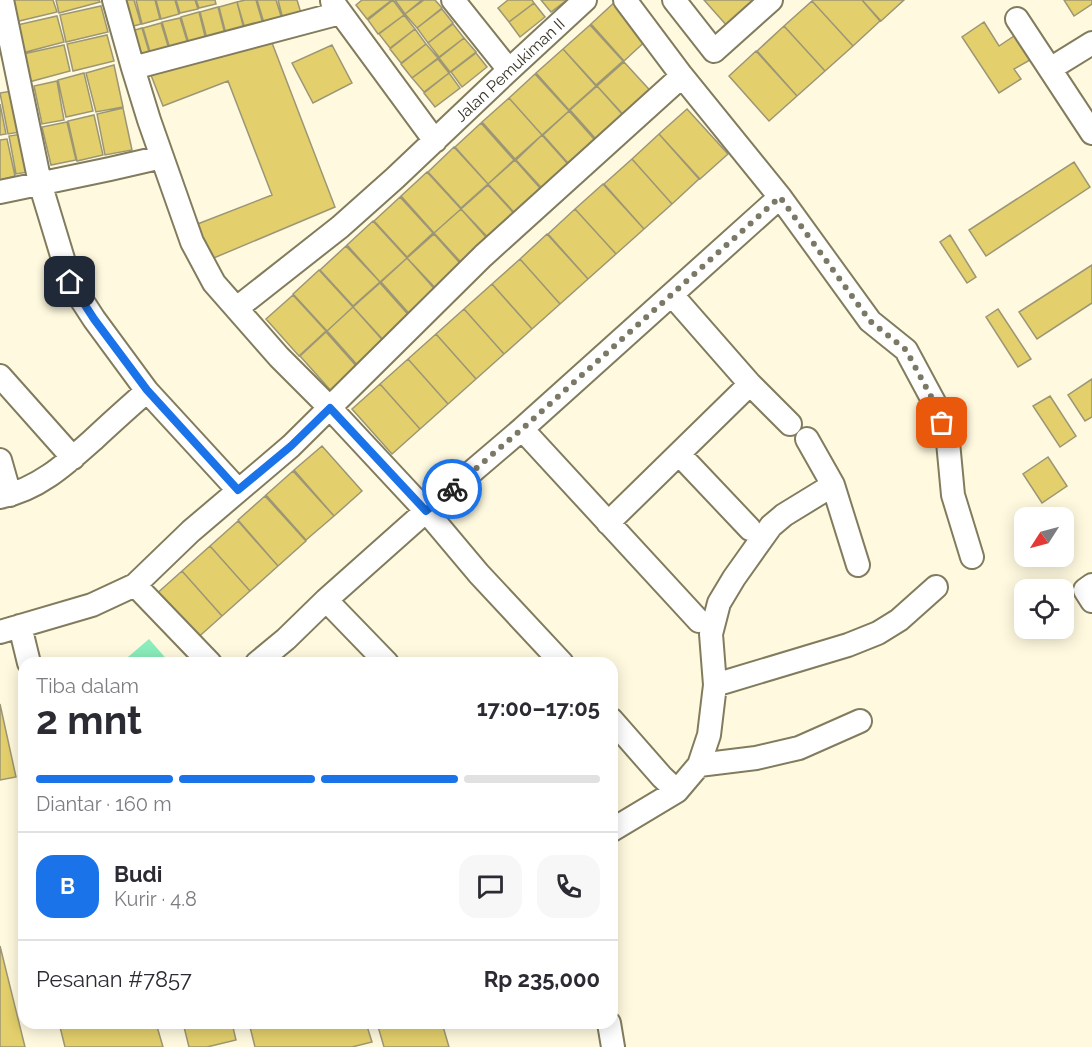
<!DOCTYPE html>
<html lang="id">
<head>
<meta charset="utf-8">
<style>
	:root { --surface:#fff; --page:#f7f7f7; --text:#2b2b33; --muted:#7c7c81; --line:#e1e1e2; --accent:#1a73e8 }
	body { margin:0; font-family:Raleway,sans-serif; background:var(--page); color:var(--text); height:100vh; display:flex; flex-direction:column; font-size:22px; white-space:nowrap }
	* { box-sizing:border-box; margin:0 }
	p { font-size:20px; color:var(--muted) }
	.icon { flex:none; width:33px; height:33px; fill:none; stroke:currentColor; stroke-width:2; stroke-linecap:round; stroke-linejoin:round }
	.map { position:relative; flex:1; overflow:hidden }
	.sheet { position:absolute; left:18px; top:657px; width:600px; height:372px; display:flex; flex-direction:column; background:var(--surface); border-radius:18px; box-shadow:0 3px 15px #0003 }
	.sheet>* { flex:none }
	.needle { width:39px; rotate:234deg }
	.fabs { position:absolute; left:1014px; top:507px; display:grid; gap:12px }
	.fabs a { display:grid; place-items:center; width:60px; height:60px; border-radius:12px; background:var(--surface); box-shadow:0 3px 15px #0003; font-size:30px }
	.pin { position:absolute; display:grid; place-items:center; width:51px; height:51px; color:#fff; margin:-26px; border-radius:12px; box-shadow:0 3px 9px #0006 }
	.courier { position:absolute; display:grid; place-items:center; width:60px; height:60px; margin:-30px; border:4px solid #1a73e8; border-radius:50%; background:#fff; color:#222; box-shadow:0 2px 8px #0007 }
	.headline em { font-style:normal; font-weight:700 }
	.headline div { display:flex; flex-direction:column-reverse }
	.headline { display:flex; align-items:center; justify-content:space-between; height:102px; padding:0 18px }
	h1 { font-size:39px; font-weight:700; line-height:45px }
	.bar { display:grid; grid-template-columns:repeat(4,1fr); gap:9px 6px; align-content:center; height:72px; padding:0 18px }
	.bar i { height:8px; border-radius:4px; background:var(--line) }
	.bar .on { background:var(--accent) }
	.bar p { grid-column:span 4 }
	.line { display:flex; align-items:center; gap:15px; padding:0 18px; border-top:2px solid var(--line) }
	.line div { flex:1 }
	.round { display:grid; place-items:center; flex:none; width:63px; height:63px; border-radius:18px; background:var(--page) }
	.map>svg:first-child { display:block }
	.green { fill:#8aedbb }
	.building { fill:#e3cf6b; stroke:#9c9676; stroke-width:1.5 }
	.lines { fill:none; stroke-linecap:round; stroke-linejoin:round }
	.minor-casing { stroke:#827c5e; stroke-width:26 }
	.minor { stroke:#fff; stroke-width:22 }
	.done { stroke:#7c7866; stroke-width:6; stroke-dasharray:0 10.8 }
	.route { stroke:#1a73e8; stroke-width:8 }
	.labels { text-anchor:middle; dominant-baseline:central; stroke-width:5; stroke-linejoin:round; paint-order:stroke }
	.street-label { font-size:16px; fill:#353225; stroke:#fff }
</style>
</head>
<body>
<div class="map">
<svg width="1092" height="1047" viewBox="0 0 1092 1047">
	<rect width="100%" height="100%" fill="#fffadf"/>
	<path class="green" d="M149 639 170 663H121Z"/>
	<path class="building" d="M10 0H53L57 12 15 22Z
		M56 0H99L100 2 59 13Z
		M122 0H134L141 24 123 29Z
		M136 0H155L160 19 142 24Z
		M156 0H175L179 14 161 19Z
		M176 0H195L198 9 180 13Z
		M196 0H215L216 4 199 8Z
		M245 0H256L263 24 245 29 237 2Z
		M257 0H276L282 19 264 23Z
		M278 0H297L301 13 283 19Z
		M362 0H392L367 19 356 5Z
		M393 0 404 15 378 34 368 20Z
		M395 0H422L405 14Z
		M424 0H435L442 8 417 28 405 14Z
		M508 0H532L534 3 509 22 498 8Z
		M541 0H567L551 12Z
		M617 0 650 37 624 61 591 24Z
		M704 0H753L755 2 728 27Z
		M813 0H862L880 21 853 46 812 1Z
		M862 0H904L881 21Z
		M1064 0H1092V4L1074 16Z
		M812 1 853 46 825 71 784 26Z
		M237 2 244 29 226 34 219 7Z
		M534 3 545 17 520 37 509 22Z
		M101 6 108 32 66 42 60 15Z
		M218 7 225 34 207 39 200 12Z
		M442 9 453 23 428 43 417 28Z
		M199 12 206 40 189 44 181 17Z
		M404 15 415 29 390 48 379 34Z
		M57 16 64 42 22 53 17 25Z
		M180 18 188 44 170 49 162 22Z
		M984 22 999 46 1014 36 1030 60 1014 69 1021 79 999 93 962 37Z
		M161 23 169 49 151 55 143 28Z
		M453 24 464 38 439 57 428 43Z
		M590 25 623 61 596 85 563 49Z
		M784 26 825 71 797 96 757 51Z
		M142 28 150 55 132 60 125 33Z
		M415 29 426 44 401 63 390 49Z
		M107 35 114 61 73 71 67 44Z
		M269 35 335 207 209 260 195 225 272 195 228 81 163 106 149 70Z
		M464 38 476 52 450 72 439 58Z
		M426 44 438 58 412 78 401 64Z
		M64 45 70 71 29 82 23 54Z
		M332 45 352 83 313 103 292 63Z
		M563 49 596 86 569 110 536 73Z
		M756 51 797 96 769 121 729 76Z
		M476 53 487 67 462 87 451 72Z
		M438 59 449 73 424 92 412 78Z
		M624 62 657 98 630 122 597 86Z
		M114 65 123 107 96 112 86 73Z
		M84 73 93 111 66 117 58 80Z
		M449 73 460 88 435 107 424 93Z
		M535 74 569 111 542 135 509 98Z
		M57 81 64 120 42 124 34 86Z
		M597 86 630 123 603 147 570 110Z
		M18 90 26 131 8 134 0 93Z
		M509 98 542 135 515 159 482 122Z
		M0 104 6 134 0 135Z
		M123 108 132 150 105 155 97 114Z
		M687 109 728 154 700 179 659 134Z
		M569 111 602 148 576 172 543 135Z
		M94 115 103 155 77 161 68 121Z
		M67 122 76 160 51 165 42 127Z
		M481 123 514 160 488 184 455 147Z
		M28 133 34 171 16 174 9 136Z
		M659 134 699 179 672 204 632 159Z
		M542 135 575 172 549 196 516 160Z
		M7 139 15 176 0 180V140Z
		M454 147 488 184 461 208 428 172Z
		M632 159 672 204 644 229 604 184Z
		M515 160 548 197 522 221 488 184Z
		M1074 162 1090 187 986 256 969 230Z
		M427 172 461 209 434 233 401 196Z
		M603 184 644 229 616 254 575 209Z
		M488 185 521 221 495 245 461 209Z
		M400 197 433 233 407 257 374 221Z
		M461 209 494 246 468 270 434 233Z
		M575 209 616 254 588 279 548 234Z
		M373 221 407 258 380 282 347 245Z
		M434 234 467 271 441 294 407 258Z
		M547 234 588 279 560 304 520 259Z
		M950 235 976 277 967 283 940 242Z
		M346 246 380 282 353 306 320 270Z
		M407 258 440 295 414 319 381 282Z
		M520 259 560 304 532 329 492 284Z
		M1092 265V303L1037 339 1019 312Z
		M319 270 353 307 327 331 293 294Z
		M380 283 413 320 387 344 353 307Z
		M492 284 532 329 504 354 464 309Z
		M293 295 326 331 299 356 266 319Z
		M353 307 386 344 360 368 327 331Z
		M464 309 504 354 476 379 436 334Z
		M998 309 1031 359 1018 367 986 317Z
		M326 332 359 369 333 393 300 356Z
		M436 334 476 379 448 404 408 359Z
		M408 359 448 404 420 429 380 384Z
		M1092 379V417L1085 421 1068 395Z
		M380 384 420 429 392 454 352 409Z
		M1050 396 1076 436 1060 447 1033 406Z
		M322 446 362 491 334 516 294 470Z
		M1048 457 1067 486 1042 503 1023 474Z
		M293 471 334 516 306 540 266 495Z
		M265 496 306 541 278 566 238 520Z
		M238 521 278 566 250 591 210 546Z
		M210 546 250 591 222 616 182 571Z
		M182 571 222 616 194 641 154 596Z
		M0 704 16 777 0 780Z
		M0 946 25 1047H0Z
		M59 1023H156L163 1047H65Z
		M183 1023H232L236 1040 207 1047H189Z
		M249 1023H366L372 1042 352 1047H255Z
		M377 1023H442L449 1047H384Z"/>
	<g class="lines">
		<defs>
			<path id="minor" d="M2 0 40 183 70 282 94 319 147 391 238 490
				M114 0 133 68 149 120 192 242 214 283 279 357 330 408 426 511 479 574 562 663
				M453 0 509 70
				M625 0 682 76 780 197 870 321 906 350 935 404 948 442 953 495 972 557
				M674 0 714 51 771 0
				M332 1 435 141
				M1017 19 1092 133
				M133 68 340 13
				M1050 69 1092 43
				M0 192 110 169 162 157
				M237 308 340 227 395 178 509 70 585 0
				M0 376 73 458
				M750 384 790 424
				M522 429 699 621
				M679 454 750 529
				M0 460 10 495
				M833 485 858 565
				M0 497C38 490 67 463 95 438 112 422 130 406 147 391
				M608 523 750 384 672 295
				M135 585 191 531 291 446 483 256 682 76
				M1092 585 1085 590 1092 601
				M326 600 387 663
				M20 626 29 663
				M0 632 92 605 135 585 210 663
				M257 663 286 639 326 600 426 511 522 429 780 197
				M715 685 848 645 878 633 899 620 936 587
				M612 720 662 777 677 791
				M699 765 756 758 799 748 860 721
				M612 830 677 791 699 765 709 735 715 685 711 634 719 603 734 578 771 526 784 515 833 485 807 439
				M609 1023 613 1047"/>
		</defs>
		<use href="#minor" class="minor-casing"/>
		<use href="#minor" class="minor"/>
	</g>
	<g class="lines">
		<path class="done" d="M452 489 522 429 780 197 870 321 906 350 935 404 942 423"/>
		<path class="route" d="M70 282 94 319 147 390 238 490 291 446 330 408 426 511 452 489"/>
	</g>
	<g class="labels">
		<g class="street-label">
			<text transform="translate(510 70) rotate(-43)">Jalan Pemukiman II</text>
		</g>
	</g>
</svg>
<div class="fabs">
<a><svg class="needle" viewBox="-14 -14 28 28"><path d="M0-13l5 13h-10z" fill="#e53935"/><path d="M0 13l5-13h-10z" fill="#7c7c81"/></svg></a>
<a><svg class="icon" aria-label="locate" viewBox="0 0 24 24"><circle cx="12" cy="12" r="6"/><path d="M12 2v4M12 18v4M2 12h4M18 12h4"/></svg></a>
</div>
<div class="pin" style="left:942px;top:423px;background:#ea580c"><svg class="icon" aria-label="bag" viewBox="0 0 24 24"><path d="M5 8h14l-1 12H6zM9 8a3 3 0 0 1 6 0"/></svg></div>
<div class="pin" style="left:70px;top:282px;background:#1f2937"><svg class="icon" aria-label="home" viewBox="0 0 24 24"><path d="M3 11l9-7 9 7M6 9v11h12V9"/></svg></div>
<div class="courier" style="left:452px;top:489px"><svg class="icon" aria-label="bike" viewBox="0 0 24 24"><circle cx="6" cy="16" r="4"/><circle cx="18" cy="16" r="4"/><path d="M6 16l4-8h5l3 8M10 8l3 8H6M13 5h3"/></svg></div>
<section class="sheet">
<div class="headline"><div><h1>2 mnt</h1><p>Tiba dalam</p></div><em>17:00–17:05</em></div>
<div class="bar"><i class="on"></i><i class="on"></i><i class="on"></i><i></i><p>Diantar · 160 m</p></div>
<div class="line" style="height:108px"><b class="round" style="background:var(--accent);color:#fff">B</b><div><b>Budi</b><p>Kurir · 4.8</p></div><a class="round"><svg class="icon" aria-label="chat" viewBox="0 0 24 24"><path d="M4 5h16v11H9l-5 4z"/></svg></a><a class="round"><svg class="icon" aria-label="phone" viewBox="0 0 24 24"><path d="M5 4h4l2 5-3 2q2 4 5 5l2-3 5 2v4C11 20 4 13 5 4z"/></svg></a></div>
<div class="line" style="height:78px"><div>Pesanan #7857</div><b>Rp 235,000</b></div>
</section>
</div>
</body>
</html>
